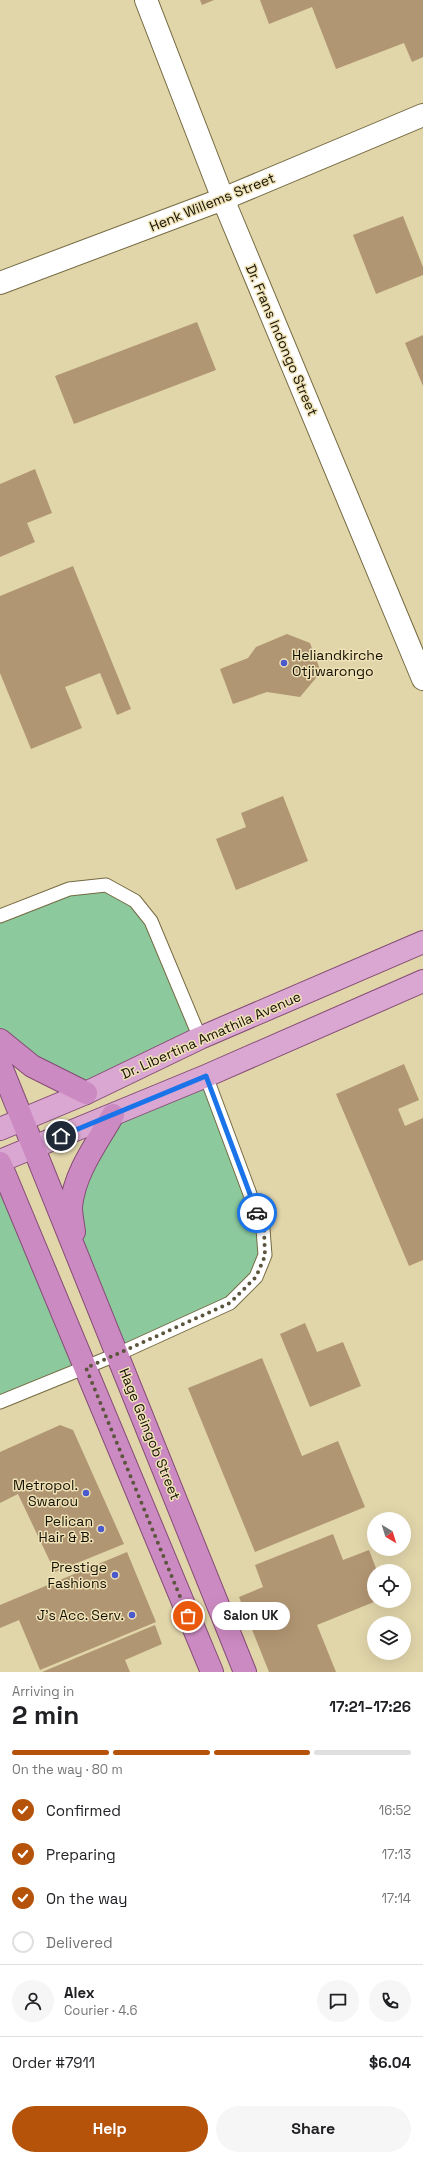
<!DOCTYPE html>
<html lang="en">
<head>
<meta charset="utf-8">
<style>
	:root { --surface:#fff; --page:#f6f6f6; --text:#202124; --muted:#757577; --line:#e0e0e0; --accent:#b45309 }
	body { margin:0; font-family:"Space Grotesk",sans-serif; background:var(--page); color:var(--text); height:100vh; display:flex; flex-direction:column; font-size:15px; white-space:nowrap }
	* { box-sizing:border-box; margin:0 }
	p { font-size:13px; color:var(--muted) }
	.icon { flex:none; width:22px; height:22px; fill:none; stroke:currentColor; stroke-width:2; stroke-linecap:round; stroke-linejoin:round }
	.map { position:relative; height:1672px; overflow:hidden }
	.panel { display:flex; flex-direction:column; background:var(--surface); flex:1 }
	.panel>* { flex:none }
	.needle { width:26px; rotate:142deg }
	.controls { position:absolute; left:367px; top:1512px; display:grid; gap:8px }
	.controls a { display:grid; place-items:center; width:44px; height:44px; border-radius:50%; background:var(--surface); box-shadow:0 4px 16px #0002; font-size:20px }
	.pin { position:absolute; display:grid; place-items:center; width:34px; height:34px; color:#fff; margin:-17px; border:2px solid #fff; border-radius:50%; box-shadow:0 1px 4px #0007 }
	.courier { position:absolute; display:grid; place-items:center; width:40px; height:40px; margin:-20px; border:3px solid #1a73e8; border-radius:50%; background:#fff; color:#222; box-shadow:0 1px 5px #0007 }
	.bubble { position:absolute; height:28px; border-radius:14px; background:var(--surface); box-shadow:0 4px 16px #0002; font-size:13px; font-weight:600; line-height:28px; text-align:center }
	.headline em { font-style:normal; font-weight:600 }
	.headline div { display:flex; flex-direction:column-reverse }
	.headline { display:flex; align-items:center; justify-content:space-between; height:68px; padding:0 12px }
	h1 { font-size:26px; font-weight:600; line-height:30px }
	.bar { display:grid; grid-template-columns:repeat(4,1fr); gap:6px 4px; align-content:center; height:48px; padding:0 12px }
	.bar i { height:5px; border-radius:3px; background:var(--line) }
	.bar .current { background:var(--accent) }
	.bar p { grid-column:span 4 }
	.line { display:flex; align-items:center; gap:10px; padding:0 12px; border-top:1px solid var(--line) }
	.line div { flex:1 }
	.round { display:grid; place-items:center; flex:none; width:42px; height:42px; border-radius:21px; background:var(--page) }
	ol { padding:0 12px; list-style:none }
	li { display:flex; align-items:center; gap:12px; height:44px }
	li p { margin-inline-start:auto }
	li .icon { padding:4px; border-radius:50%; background:var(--accent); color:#fff; stroke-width:4 }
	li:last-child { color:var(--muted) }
	li i { width:22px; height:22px; border:2px solid var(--line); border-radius:50% }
	.primary-button { display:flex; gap:8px; margin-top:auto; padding:8px 12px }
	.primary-button a { flex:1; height:46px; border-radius:24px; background:var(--accent); color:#fff; font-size:16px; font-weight:600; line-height:46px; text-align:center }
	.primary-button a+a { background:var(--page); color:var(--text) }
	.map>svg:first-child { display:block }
	.green { fill:#8cca9e }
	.building { fill:#b19673 }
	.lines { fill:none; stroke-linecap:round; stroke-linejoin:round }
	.service-casing { stroke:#756a42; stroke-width:15 }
	.minor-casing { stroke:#756a42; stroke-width:24 }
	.primary-casing { stroke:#844c74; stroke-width:24 }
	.trunk-casing { stroke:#844c74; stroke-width:24 }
	.service { stroke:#fff; stroke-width:13 }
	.minor { stroke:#fff; stroke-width:22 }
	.primary { stroke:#d9a7d1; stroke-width:22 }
	.trunk { stroke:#cc8ac2; stroke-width:22 }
	.done { stroke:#5c553d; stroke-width:4; stroke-dasharray:0 7.2 }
	.route { stroke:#1a73e8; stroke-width:5 }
	.poi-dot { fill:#4b59ce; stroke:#efe2b7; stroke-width:1.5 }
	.labels { text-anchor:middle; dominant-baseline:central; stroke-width:3; stroke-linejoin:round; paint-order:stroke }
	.street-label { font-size:14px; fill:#141002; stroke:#efe2b7 }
	.poi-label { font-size:14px; fill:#141002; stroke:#efe2b7; text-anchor:end }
</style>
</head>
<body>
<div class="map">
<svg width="423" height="1672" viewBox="0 0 423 1672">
	<rect width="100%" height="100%" fill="#e1d5aa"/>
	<path class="green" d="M106 885 135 901 200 1038 86 1093 0 1040V916Z
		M206 1076 263 1229 265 1255 230 1303 118 1354 77 1254 82 1169 113 1115Z
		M0 1163 85 1368 0 1402Z"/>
	<path class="building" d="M200 0H214L202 5Z
		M260 0H423V57L412 62 404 43 336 69 312 7 269 24Z
		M403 216 423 267V275L376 294 353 235Z
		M197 322 216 370 74 424 55 376Z
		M423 335V386L405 343Z
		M35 469 52 513 27 523 35 542 0 557V484Z
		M73 566 131 709 117 715 100 673 65 687 82 728 31 749 0 673V596Z
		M287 634 310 643 321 672 300 697 267 692 233 704 220 669 248 658 256 647Z
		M283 796 308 861 236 890 216 839 246 827 241 813Z
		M404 1064 419 1100 398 1109 405 1126 423 1118V1260L409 1266 336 1094Z
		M305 1323 317 1352 343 1342 361 1386 310 1407 280 1334Z
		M262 1358 302 1456 338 1441 365 1507 255 1552 188 1388Z
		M60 1425 73 1430 124 1544 55 1572 18 1494 0 1503V1452Z
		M333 1534 343 1560 369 1550 377 1571H374V1602L317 1625 336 1672H269L239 1597 263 1587 255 1565Z
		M127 1552 156 1622 40 1670 19 1620 0 1628V1605Z
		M155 1625 162 1644 125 1660 130 1672H42Z"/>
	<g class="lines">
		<defs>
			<path id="service" d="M0 916 69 889 106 885 135 901 151 921 200 1038
				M0 1402 118 1354 230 1303 256 1277 265 1255 263 1229 206 1076"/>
			<path id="minor" d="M146 0 223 199 423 679
				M0 283 223 199 423 115"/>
			<path id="primary" d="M0 1129 86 1093 200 1038 423 942
				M0 1161 206 1076 423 981"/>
			<path id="trunk" d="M0 1040 32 1066 86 1093
				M0 1064 245 1672
				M0 1163 212 1672
				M74 1232C73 1224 71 1215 71 1207 74 1173 97 1143 113 1115"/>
		</defs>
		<use href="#service" class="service-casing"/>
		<use href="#minor" class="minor-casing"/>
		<use href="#primary" class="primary-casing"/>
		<use href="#trunk" class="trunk-casing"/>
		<use href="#service" class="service"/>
		<use href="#minor" class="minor"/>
		<use href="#primary" class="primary"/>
		<use href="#trunk" class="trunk"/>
	</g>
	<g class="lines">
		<path class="done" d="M188 1616 86 1368 230 1303 256 1277 265 1256 264 1229 257 1213"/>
		<path class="route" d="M61 1136 206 1076 257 1213"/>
	</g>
	<g class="poi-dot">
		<circle cx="284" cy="663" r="4"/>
		<circle cx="86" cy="1493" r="4"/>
		<circle cx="101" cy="1529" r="4"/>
		<circle cx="115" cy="1575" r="4"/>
		<circle cx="132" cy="1615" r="4"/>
	</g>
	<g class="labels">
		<g class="street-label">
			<text transform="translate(212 202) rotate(-22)">Henk Willems Street</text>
			<text transform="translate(282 340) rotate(67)">Dr. Frans Indongo Street</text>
			<text transform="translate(211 1035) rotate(-24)">Dr. Libertina Amathila Avenue</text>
			<text transform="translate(150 1434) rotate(68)">Hage Geingob Street</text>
		</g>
		<g class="poi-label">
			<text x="292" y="655" text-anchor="start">Heliandkirche<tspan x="292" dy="16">Otjiwarongo</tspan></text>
			<text x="78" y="1485">Metropol.<tspan x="78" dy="16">Swarou</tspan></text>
			<text x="93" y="1521">Pelican<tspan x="93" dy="16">Hair &amp; B.</tspan></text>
			<text x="107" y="1567">Prestige<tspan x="107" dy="16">Fashions</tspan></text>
			<text x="124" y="1615">J's Acc. Serv.</text>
		</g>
	</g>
</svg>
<div class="controls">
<a><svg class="needle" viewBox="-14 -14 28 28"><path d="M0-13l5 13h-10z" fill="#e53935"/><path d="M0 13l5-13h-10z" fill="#757577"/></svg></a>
<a><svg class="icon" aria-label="locate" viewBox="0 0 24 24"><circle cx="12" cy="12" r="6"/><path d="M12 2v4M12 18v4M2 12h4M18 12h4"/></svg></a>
<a><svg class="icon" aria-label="layers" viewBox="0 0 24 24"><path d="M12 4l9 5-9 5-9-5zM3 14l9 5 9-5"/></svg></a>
</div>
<div class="pin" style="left:188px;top:1616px;background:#ea580c"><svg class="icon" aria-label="bag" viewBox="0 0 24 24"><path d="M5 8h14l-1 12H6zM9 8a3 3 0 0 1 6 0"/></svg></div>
<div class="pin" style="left:61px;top:1136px;background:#1f2937"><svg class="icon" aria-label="home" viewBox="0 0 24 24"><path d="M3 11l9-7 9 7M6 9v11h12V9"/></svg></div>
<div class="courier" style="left:257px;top:1213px"><svg class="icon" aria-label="car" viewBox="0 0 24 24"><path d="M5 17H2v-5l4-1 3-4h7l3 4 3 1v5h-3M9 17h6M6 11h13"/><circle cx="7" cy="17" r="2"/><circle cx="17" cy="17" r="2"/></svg></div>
<div class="bubble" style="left:212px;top:1602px;width:78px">Salon UK</div>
</div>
<section class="panel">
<div class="headline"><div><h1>2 min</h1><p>Arriving in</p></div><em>17:21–17:26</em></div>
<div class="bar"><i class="current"></i><i class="current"></i><i class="current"></i><i></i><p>On the way · 80 m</p></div>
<ol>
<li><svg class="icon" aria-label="check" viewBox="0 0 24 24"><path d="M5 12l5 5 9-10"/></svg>Confirmed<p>16:52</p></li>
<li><svg class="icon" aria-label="check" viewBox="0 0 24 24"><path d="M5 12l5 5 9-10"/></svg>Preparing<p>17:13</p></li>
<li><svg class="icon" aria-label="check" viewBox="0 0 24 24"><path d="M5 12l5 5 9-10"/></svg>On the way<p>17:14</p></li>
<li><i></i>Delivered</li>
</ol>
<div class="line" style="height:72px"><a class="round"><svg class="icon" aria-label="person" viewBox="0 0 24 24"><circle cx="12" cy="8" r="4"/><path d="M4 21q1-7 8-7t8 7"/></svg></a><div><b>Alex</b><p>Courier · 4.6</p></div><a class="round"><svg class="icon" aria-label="chat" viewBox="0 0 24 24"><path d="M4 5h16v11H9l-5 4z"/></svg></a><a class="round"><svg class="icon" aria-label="phone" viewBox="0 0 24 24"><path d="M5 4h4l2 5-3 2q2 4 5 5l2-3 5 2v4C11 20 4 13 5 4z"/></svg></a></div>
<div class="line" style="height:52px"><div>Order #7911</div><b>$6.04</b></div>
<div class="primary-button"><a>Help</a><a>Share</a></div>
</section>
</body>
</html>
